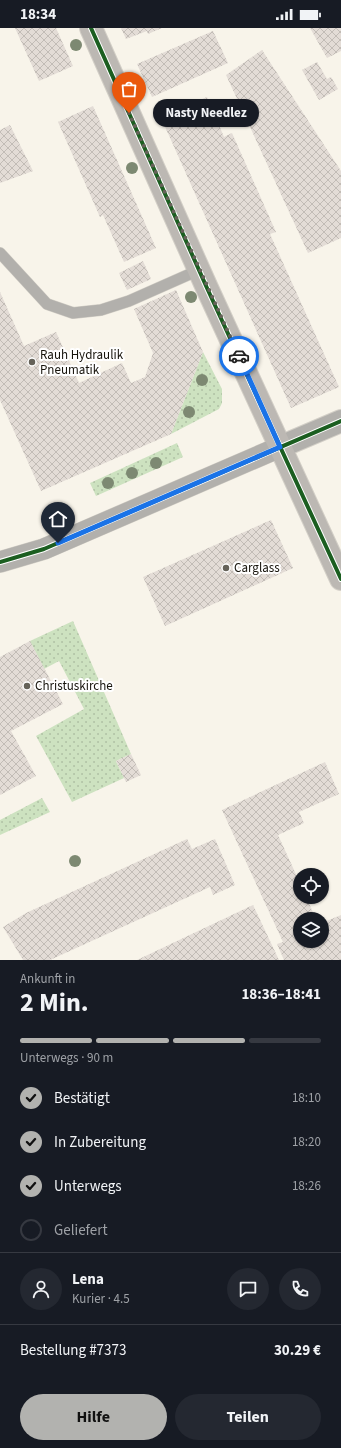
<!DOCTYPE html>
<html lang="de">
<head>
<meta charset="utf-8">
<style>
	:root { --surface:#171b24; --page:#242831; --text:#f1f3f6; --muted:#9ea1a6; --line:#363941; --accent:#b2b2af }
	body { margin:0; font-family:"Source Sans 3",sans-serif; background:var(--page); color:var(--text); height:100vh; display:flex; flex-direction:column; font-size:15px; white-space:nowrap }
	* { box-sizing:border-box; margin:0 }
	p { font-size:13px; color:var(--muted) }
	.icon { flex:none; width:22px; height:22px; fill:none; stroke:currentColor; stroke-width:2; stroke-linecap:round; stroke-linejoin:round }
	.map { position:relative; height:932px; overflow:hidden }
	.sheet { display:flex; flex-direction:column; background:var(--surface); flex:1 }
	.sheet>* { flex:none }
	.controls { position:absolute; left:293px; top:840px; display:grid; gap:8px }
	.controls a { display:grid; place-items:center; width:36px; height:36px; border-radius:50%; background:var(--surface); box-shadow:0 1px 3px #0004; font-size:20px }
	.pin { position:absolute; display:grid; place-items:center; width:34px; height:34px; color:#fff; margin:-41px -17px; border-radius:50% 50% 50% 0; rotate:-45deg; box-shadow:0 0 4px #0007 }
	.pin .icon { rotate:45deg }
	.courier { position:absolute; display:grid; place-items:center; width:40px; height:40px; margin:-20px; border:3px solid #1a73e8; border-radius:50%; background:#fff; color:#222; box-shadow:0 1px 5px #0007 }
	.bubble { position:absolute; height:28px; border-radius:14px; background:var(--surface); box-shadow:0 1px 3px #0004; font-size:13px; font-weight:700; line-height:28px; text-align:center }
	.head em { font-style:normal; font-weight:700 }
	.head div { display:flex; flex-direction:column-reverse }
	.head { display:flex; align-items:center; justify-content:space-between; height:68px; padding:0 20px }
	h1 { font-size:26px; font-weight:700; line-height:30px }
	.bar { display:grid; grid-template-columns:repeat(4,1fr); gap:6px 4px; align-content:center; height:48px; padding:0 20px }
	.bar i { height:5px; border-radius:3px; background:var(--line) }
	.bar .active { background:var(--accent) }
	.bar p { grid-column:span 4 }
	.line { display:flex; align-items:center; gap:10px; padding:0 20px; border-top:1px solid var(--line) }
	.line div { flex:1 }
	.round { display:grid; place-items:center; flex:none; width:42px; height:42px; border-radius:21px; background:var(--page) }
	ol { padding:0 20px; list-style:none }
	li { display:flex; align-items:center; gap:12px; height:44px }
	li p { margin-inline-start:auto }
	li .icon { padding:4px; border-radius:50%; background:var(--accent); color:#111; stroke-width:4 }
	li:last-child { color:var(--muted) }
	li i { width:22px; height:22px; border:2px solid var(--line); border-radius:50% }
	.action { display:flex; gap:8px; margin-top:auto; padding:8px 20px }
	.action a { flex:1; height:46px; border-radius:24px; background:var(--accent); color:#111; font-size:16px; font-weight:700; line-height:46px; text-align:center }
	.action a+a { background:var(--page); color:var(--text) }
	.status { display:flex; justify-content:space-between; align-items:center; height:28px; padding:0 20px; background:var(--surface); direction:ltr }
	.status svg { height:11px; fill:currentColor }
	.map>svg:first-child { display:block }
	.grass { fill:url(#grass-dots) }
	.building { fill:url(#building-cross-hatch) }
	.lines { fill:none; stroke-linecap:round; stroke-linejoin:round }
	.service-casing { stroke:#d3cfc7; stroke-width:12 }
	.minor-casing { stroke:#d3cfc7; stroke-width:22 }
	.tertiary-casing { stroke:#d3cfc7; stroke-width:24 }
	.secondary-casing { stroke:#d3cfc7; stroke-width:24 }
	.service { stroke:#b2b0ac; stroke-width:11 }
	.minor { stroke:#b2b0ac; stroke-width:21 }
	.tertiary { stroke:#b2b0ac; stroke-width:22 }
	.secondary { stroke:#bcb8b3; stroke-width:22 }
	.cycleway-casing { stroke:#fff; stroke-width:6 }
	.cycleway { stroke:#1b5e20; stroke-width:4 }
	.tree { fill:#7d8972 }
	.done { stroke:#656259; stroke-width:4; stroke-dasharray:0 7.2 }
	.route { stroke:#1a73e8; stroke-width:5 }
	.poi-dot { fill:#656259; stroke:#fff; stroke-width:1.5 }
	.labels { text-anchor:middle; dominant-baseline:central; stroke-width:4; stroke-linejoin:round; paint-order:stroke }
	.poi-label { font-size:13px; fill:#16130b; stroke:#fff; text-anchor:start }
</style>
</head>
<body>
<div class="status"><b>18:34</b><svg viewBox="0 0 49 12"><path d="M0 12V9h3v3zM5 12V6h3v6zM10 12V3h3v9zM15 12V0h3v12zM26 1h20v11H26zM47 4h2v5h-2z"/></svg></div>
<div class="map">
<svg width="341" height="932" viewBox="0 0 341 932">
	<defs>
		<pattern id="grass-dots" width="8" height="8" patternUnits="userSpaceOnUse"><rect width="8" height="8" fill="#cde2c0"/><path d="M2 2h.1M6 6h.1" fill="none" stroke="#afc1a4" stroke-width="1.8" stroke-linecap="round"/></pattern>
		<pattern id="building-cross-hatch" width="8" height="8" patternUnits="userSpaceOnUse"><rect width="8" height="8" fill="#e3dcd6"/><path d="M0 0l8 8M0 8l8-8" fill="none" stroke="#c2bcb6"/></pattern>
	</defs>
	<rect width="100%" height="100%" fill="#f8f4ea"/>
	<path class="grass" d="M203 324 222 361V375L219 381 171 406Z
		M177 415 183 429 96 468 90 455Z
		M73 593 131 726 116 733 124 750 72 774 36 708 84 681 59 633 44 641 30 613Z
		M42 770 50 784 0 807V792Z"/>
	<path class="building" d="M15 0H56L73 38 39 53Z
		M121 0H162L148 6 147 3 126 11Z
		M310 0H341V23L327 30Z
		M213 3 228 35 152 69 137 36Z
		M262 22 341 143V210L308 225 226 47Z
		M317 34 327 51 331 49 338 61 319 72 302 42Z
		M207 69 224 109 232 105 276 204 270 206 339 359 291 380 162 92 174 87 172 84Z
		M93 78 156 220 124 234 103 187 100 189 58 94Z
		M10 97 33 143 0 155V102Z
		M143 233 151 251 127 262 119 245Z
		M176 262 203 324 171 406 41 463 0 372V264L24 318 56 304 79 355 122 335 131 355 145 349 153 325 134 281Z
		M271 492 293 540 165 598 143 549Z
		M30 613 63 676 11 703 36 748 0 767V629Z
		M131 726 141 747 126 754 116 733Z
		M325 734 339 766 299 784 304 795 278 807 300 855V869H306L316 891H300V913H322V895L341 887V932H284L277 916 283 914 222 782Z
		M187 811 192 821 215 811 235 857 213 867 210 859 50 932H23L3 899 26 885Z
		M253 877 279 932H137Z"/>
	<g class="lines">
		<defs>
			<path id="service" d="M0 225 47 276 73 285 101 282 129 273 199 242"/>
			<path id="minor" d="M0 534 44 521 280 419"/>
			<path id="tertiary" d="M280 419 341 393"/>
			<path id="secondary" d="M91 0 207 260 341 551"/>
		</defs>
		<use href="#service" class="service-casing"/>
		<use href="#minor" class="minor-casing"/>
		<use href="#tertiary" class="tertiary-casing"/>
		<use href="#secondary" class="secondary-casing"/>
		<use href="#service" class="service"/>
		<use href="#minor" class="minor"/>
		<use href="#tertiary" class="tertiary"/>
		<use href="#secondary" class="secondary"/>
		<defs>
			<path id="cycleway" d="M91 0 207 260 341 551
				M0 534 44 521 341 393"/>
		</defs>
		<use href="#cycleway" class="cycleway-casing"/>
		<use href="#cycleway" class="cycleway"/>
	</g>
	<g class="tree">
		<circle cx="76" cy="17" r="6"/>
		<circle cx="132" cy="140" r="6"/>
		<circle cx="191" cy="269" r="6"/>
		<circle cx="202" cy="352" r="6"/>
		<circle cx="189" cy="384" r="6"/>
		<circle cx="156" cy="435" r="6"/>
		<circle cx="132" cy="445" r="6"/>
		<circle cx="108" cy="455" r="6"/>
		<circle cx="75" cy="833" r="6"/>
	</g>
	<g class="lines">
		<path class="done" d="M129 85 239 328"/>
		<path class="route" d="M58 515 280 419 239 328"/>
	</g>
	<g class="poi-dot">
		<circle cx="32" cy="334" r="4"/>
		<circle cx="226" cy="540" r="4"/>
		<circle cx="27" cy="658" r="4"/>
	</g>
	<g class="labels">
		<g class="poi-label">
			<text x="40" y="327">Rauh Hydraulik<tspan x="40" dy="15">Pneumatik</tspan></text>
			<text x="234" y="540">Carglass</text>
			<text x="35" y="658">Christuskirche</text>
		</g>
	</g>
</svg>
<div class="controls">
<a><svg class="icon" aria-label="locate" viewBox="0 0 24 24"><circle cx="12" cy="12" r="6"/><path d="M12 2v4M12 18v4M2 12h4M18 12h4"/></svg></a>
<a><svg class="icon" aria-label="layers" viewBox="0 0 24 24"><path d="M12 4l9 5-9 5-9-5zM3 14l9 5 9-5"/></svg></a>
</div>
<div class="pin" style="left:129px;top:85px;background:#ea580c"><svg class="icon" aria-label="bag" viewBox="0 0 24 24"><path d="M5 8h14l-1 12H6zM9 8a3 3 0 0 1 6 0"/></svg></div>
<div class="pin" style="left:58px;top:515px;background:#1f2937"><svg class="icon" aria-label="home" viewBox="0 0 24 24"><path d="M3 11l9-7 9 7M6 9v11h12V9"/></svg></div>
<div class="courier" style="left:239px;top:328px"><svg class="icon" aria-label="car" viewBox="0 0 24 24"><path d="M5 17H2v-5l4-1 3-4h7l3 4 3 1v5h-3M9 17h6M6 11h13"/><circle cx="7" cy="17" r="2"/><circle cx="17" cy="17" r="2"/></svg></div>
<div class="bubble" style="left:153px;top:71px;width:106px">Nasty Needlez</div>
</div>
<section class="sheet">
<div class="head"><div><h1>2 Min.</h1><p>Ankunft in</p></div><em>18:36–18:41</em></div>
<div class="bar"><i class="active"></i><i class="active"></i><i class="active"></i><i></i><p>Unterwegs · 90 m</p></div>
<ol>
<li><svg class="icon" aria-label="check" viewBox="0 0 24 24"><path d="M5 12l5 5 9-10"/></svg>Bestätigt<p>18:10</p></li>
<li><svg class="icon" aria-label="check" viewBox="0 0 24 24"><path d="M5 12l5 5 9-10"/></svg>In Zubereitung<p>18:20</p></li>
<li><svg class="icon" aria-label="check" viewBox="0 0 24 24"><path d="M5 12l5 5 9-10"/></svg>Unterwegs<p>18:26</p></li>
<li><i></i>Geliefert</li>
</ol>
<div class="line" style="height:72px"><a class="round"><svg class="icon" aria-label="person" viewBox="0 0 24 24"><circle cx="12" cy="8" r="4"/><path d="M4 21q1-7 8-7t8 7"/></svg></a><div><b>Lena</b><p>Kurier · 4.5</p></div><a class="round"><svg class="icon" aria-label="chat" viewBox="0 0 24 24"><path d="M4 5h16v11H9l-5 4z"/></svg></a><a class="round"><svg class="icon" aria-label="phone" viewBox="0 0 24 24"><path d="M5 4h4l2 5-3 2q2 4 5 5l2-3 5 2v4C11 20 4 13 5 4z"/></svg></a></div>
<div class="line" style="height:52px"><div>Bestellung #7373</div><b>30.29 €</b></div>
<div class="action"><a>Hilfe</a><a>Teilen</a></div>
</section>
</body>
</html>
